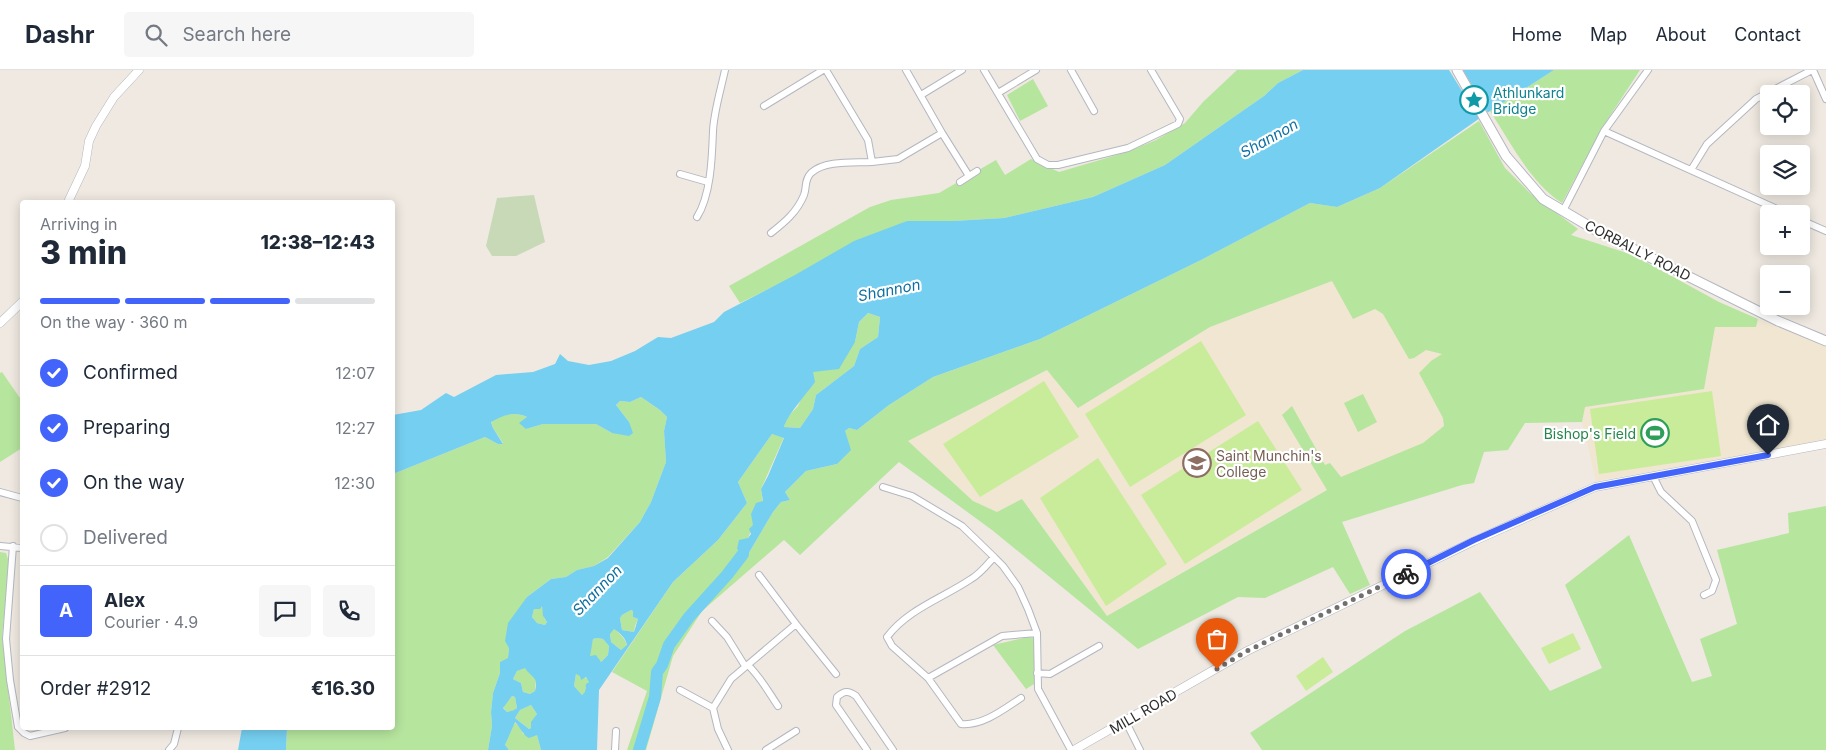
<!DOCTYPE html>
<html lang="en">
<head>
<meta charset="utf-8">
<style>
	:root { --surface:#fff; --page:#f6f6f7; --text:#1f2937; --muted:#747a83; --line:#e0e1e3; --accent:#4264fb }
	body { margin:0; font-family:Inter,sans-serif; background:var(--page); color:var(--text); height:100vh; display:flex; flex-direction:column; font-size:19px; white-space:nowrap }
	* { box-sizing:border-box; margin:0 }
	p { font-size:16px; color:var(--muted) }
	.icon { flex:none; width:28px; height:28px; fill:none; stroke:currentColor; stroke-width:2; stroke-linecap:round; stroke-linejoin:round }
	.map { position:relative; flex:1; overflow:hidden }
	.side { position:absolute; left:20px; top:130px; width:375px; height:530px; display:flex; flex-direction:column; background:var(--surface); border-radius:5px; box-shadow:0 2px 12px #0003 }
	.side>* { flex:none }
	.buttons { position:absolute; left:1760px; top:15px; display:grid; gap:10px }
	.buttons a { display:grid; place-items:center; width:50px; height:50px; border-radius:5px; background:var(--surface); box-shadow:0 2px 12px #0003; font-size:25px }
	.pin { position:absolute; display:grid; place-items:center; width:42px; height:42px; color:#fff; margin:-51px -21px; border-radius:50% 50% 50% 0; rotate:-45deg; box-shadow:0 0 5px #0007 }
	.pin .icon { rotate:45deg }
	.courier { position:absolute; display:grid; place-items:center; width:50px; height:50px; margin:-25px; border:4px solid #4264fb; border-radius:50%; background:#fff; color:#222; box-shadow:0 1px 6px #0007 }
	.headline em { font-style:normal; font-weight:800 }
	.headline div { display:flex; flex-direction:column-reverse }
	.headline { display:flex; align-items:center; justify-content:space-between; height:85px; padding:0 20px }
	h1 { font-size:32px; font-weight:800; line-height:38px }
	.bar { display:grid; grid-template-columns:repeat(4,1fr); gap:8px 5px; align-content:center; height:60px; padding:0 20px }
	.bar i { height:6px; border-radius:4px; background:var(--line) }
	.bar .selected { background:var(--accent) }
	.bar p { grid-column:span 4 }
	.line { display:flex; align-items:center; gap:12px; padding:0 20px; border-top:1px solid var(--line) }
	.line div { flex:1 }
	.round { display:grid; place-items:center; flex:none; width:52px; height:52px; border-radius:5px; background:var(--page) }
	ol { padding:0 20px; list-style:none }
	li { display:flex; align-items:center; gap:15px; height:55px }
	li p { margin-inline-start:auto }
	li .icon { padding:5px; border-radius:50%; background:var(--accent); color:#fff; stroke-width:4 }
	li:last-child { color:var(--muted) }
	li i { width:28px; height:28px; border:2px solid var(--line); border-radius:50% }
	header { display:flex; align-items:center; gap:30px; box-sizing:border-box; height:70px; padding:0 25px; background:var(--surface); border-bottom:1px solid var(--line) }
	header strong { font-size:24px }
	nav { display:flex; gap:28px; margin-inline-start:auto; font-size:18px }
	.search { width:350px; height:45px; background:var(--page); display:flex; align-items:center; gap:12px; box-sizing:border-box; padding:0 18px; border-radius:5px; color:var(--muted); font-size:19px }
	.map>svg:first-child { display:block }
	.education { fill:#f0e6d1 }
	.green { fill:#b6e59e; fill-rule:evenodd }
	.cemetery { fill:#c8d9b8 }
	.pitch { fill:#c9ec9a }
	.water { fill:#75cff0; fill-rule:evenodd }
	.pier { fill:#efe9e1 }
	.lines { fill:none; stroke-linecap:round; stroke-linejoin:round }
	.river { stroke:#75cff0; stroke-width:12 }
	.minor-casing { stroke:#b4b7c1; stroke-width:8 }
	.tertiary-casing { stroke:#b4b7c1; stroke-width:9 }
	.secondary-casing { stroke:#b4b7c1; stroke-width:11 }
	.minor { stroke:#fff; stroke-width:6 }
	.tertiary { stroke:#fff; stroke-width:8 }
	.secondary { stroke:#fff; stroke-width:9 }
	.done { stroke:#726f6d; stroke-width:5; stroke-dasharray:0 9 }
	.route { stroke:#4264fb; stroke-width:6 }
	.labels { text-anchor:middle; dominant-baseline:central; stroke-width:4.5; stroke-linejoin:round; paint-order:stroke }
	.culture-label { font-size:14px; fill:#0d838f; stroke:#fff; text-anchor:start }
	.street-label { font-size:14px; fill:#2e2e2e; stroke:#fff }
	.leisure-label { font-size:14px; fill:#27864d; stroke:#fff; text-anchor:end }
	.education-label { font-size:14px; fill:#785e54; stroke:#fff; text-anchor:start }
	.water-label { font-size:15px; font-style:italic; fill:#0d6fa3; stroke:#fff }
</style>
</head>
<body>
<header>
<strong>Dashr</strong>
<div class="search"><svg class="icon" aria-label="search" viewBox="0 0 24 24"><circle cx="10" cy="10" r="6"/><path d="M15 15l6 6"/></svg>Search here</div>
<nav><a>Home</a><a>Map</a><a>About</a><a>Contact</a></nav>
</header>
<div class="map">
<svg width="1826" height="680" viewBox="0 0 1826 680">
	<rect width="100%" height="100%" fill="#efe9e1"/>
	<path class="education" d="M1366 198 1468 280 1462 415 1326 420 1107 546 1022 429 997 442 973 431 908 371 1047 300 1078 337 1210 257Z
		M1758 249 1826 276V370L1596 411 1582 352 1585 337 1704 319 1715 257H1756Z"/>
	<path class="green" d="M1237 0H1303L1278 13 1264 26 1165 95 1093 127 1004 148 953 151H907L740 233 729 216 870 137 891 130 939 123 996 90 1005 105 1031 89 1059 102 1127 82 1156 70 1185 53 1203 32Z
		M1554 0H1640L1602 58 1562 133C1530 112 1511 73 1490 41Z
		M1033 9 1048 36 1020 51 1007 25Z
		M1479 51 1505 98 1531 124 1578 159 1571 165 1633 185 1719 232 1758 249 1756 257H1715L1704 319 1585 337 1582 352 1525 353 1508 380 1484 382 1474 413 1462 415 1342 452 1370 515 1350 524 1333 497 1265 528 1238 527 1138 579 992 460 899 392 800 485 784 470 702 541 673 586 646 680H627L647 621 612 602 673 512 718 470 747 433 738 412 772 364 784 367 761 419 763 432 748 468 747 486 773 442 781 432 790 430 785 422 806 401 837 394 845 361 849 358 857 360 889 335 933 307 1040 269 1201 190 1310 133 1337 137 1380 118ZM1332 211 1353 249 1375 239 1383 244 1409 289 1414 288 1426 280 1442 284 1431 291 1419 303 1443 348 1444 356 1423 373 1341 407 1330 393 1325 395 1292 336 1282 345 1327 420 1107 546 1022 429 997 442 973 431 908 371 1047 300 1078 338 1210 257Z
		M868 243 880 247 878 267 860 279 854 296 816 325 813 339 800 358 784 357 785 350 798 336 813 302 855 272 859 252Z
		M2 302 22 331V378L0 392V303Z
		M1363 324 1377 352 1358 362 1344 333Z
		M641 327 660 340 667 347 664 361 666 392 651 432 640 452 608 487 594 496 577 500 566 507 551 509 527 527 509 578 508 589 500 592V603L493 623 491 642 492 656 488 680H286L287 658H392L393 404 485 367 498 374 503 373 493 358 491 351C503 345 514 341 527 347L526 359 543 354H596L612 363 629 352 616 335 620 331 630 332Z
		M1826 436V680H1262L1250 663 1405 561 1480 522 1550 621 1602 598 1565 515 1629 465 1692 612 1712 606 1700 569 1737 554 1717 480 1789 463 1788 443Z
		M0 482 6 483 9 492 2 567 15 680H0Z
		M542 536 544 548 547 552 545 555 537 553 532 547 534 539Z
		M631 540 633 541V547L638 549 635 556 634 562 622 560 620 548 622 545Z
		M614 558C620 565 625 567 627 576L621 580 611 572 610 563Z
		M1028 567 1033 568 1035 576 1034 614 1026 619 993 575Z
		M597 568 603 569 609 576 608 585 601 592 592 586 590 587 589 583 593 569Z
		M525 597 536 609 535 621 530 624 523 622 521 613 513 609 517 601Z
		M576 604H578L588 609 589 612 585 618 586 622 582 625 574 616Z
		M512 626 515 627 517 638 515 640 507 642 503 637Z
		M531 635 537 644 531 655V658L529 659 515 648 520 640Z
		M514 652 521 658 523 664 537 665 541 680H509L505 675Z"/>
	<path class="cemetery" d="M534 125 545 172 516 186H492L486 176 497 128Z"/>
	<path class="pitch" d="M1201 271 1246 345 1130 417 1085 344Z
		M1044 311 1079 367 980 427 943 374Z
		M1712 321 1721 386 1599 404 1590 339Z
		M1258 351 1302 420 1185 494 1141 425Z
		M1098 388 1167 494 1106 536 1040 428Z
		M1573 563 1581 579 1549 594 1541 578Z
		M1323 587 1333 602 1306 621 1296 606Z"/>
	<path class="water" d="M1303 0H1554L1490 41 1380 118 1337 137 1310 133 1201 190 1040 269 933 307 889 335 857 360 849 358 845 361 851 380 837 394 806 401 785 422 790 430 781 432 773 442 747 486 737 479 739 470 748 468 751 464 749 459 753 455 751 444 756 433 763 431 761 419 768 406 784 368 772 364 738 412 747 433 718 470 673 512 599 620 597 680H541L537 665 529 668C522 664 521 658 515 652L505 675 509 680H488L492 656 491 642 493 623 500 603V592L508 588 509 578 505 571 508 553 527 527 551 509 566 507 577 500 594 496 608 488 640 452 651 432 666 392 664 361 667 347 660 340 641 327 630 332 620 331 616 335 629 352 633 363 629 366 612 363 596 354H543L526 359 519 353 527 347C514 341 503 345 491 352L493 358 503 374H498L485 367 393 404V345L421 340 446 323 454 327 496 305 533 302 555 294 560 284 568 291 589 295 611 291 635 281 658 267 671 268 714 252 724 242 795 205 854 171 907 151H953L1004 148 1093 127 1165 95 1264 26 1278 13ZM868 243 880 247 878 267 860 279 854 296 816 325 813 339 800 358 784 357C786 347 807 323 815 312L813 302 839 299 855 272 859 252ZM542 536 543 546 547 552 545 555 537 553 532 547 534 539H540ZM631 540 633 541V547L638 549 634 562 622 560 620 548 622 545ZM614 559C621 564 625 567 627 575L621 580 611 572 610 564ZM597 568 603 569 609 576 608 585 601 592 596 585 590 586 593 569ZM525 598C531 608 539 606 535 621L530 624 523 622 521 613 513 609 517 601ZM576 604 580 606 581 610 586 607 589 612 586 614 585 622 582 625 574 616ZM512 626 515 627 517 638 514 640 507 642 503 638ZM531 635 537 644 531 652V658L529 659 515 648 520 640Z
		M242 658H287L286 680H238Z"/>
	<path class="pier" d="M1449 0H1463L1488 43 1480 50Z"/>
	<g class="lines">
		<path class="river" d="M639 680 655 627 657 602 662 595 669 575 689 547 727 505 743 484"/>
		<defs>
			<path id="minor" d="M826 0 868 70 872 92 898 89 942 63 906 0
				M984 0 1037 89 1048 95H1058L1128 78 1178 54 1180 49 1151 0
				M1071 0 1094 41
				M1813 0 1826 29
				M998 23 1036 0
				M921 25 962 0
				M764 36 823 0
				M1604 61 1788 144
				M942 63 969 106
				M1691 100 1707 74 1756 29 1812 0
				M680 104 708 112
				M960 112 977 101
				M1563 141 1604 61 1648 0
				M697 147C711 125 712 87 713 61 714 41 721 19 725 0
				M1801 150 1826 161
				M771 163C785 152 797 142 804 125 807 117 804 110 811 103 825 90 854 93 872 92
				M1653 406 1661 422 1692 451 1716 510 1712 521 1704 525
				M883 417 912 426 962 456 994 487
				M0 422 22 428
				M0 476 22 478
				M13 476 6 569 10 610 18 657 24 663 30 666 65 658
				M712 551 727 567 745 596
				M796 554 836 604
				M1037 563 1002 566 928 608 892 576 887 567C908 539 943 528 971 509 980 504 987 495 994 487L1003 496 1018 517 1028 539 1037 563 1038 619 1071 680
				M748 595C761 608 768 621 778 636
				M1037 603 1050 604 1099 576
				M928 608 961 654C983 656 1004 639 1021 628
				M680 620 713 638
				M1126 652 1140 680
				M169 680 174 674 178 658
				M615 680 616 661
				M728 680 718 659 713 638 731 609 796 554 759 505
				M766 680 796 661
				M867 680 836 635 837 627C844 621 848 620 856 626L893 680"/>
			<path id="tertiary" d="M68 132 85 96 89 71 96 56 114 27 139 0
				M0 253 22 232
				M1074 680 1247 581 1474 471 1595 417 1826 374"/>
			<path id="secondary" d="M1457 0 1506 86 1543 129 1599 162 1778 251 1826 271"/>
		</defs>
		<use href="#minor" class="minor-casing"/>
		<use href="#tertiary" class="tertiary-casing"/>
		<use href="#secondary" class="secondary-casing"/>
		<use href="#minor" class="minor"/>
		<use href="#tertiary" class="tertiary"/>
		<use href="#secondary" class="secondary"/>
	</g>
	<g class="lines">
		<path class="done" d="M1217 599 1247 581 1406 504"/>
		<path class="route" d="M1406 504 1474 470 1595 417 1768 385"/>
	</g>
	<defs>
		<symbol id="sight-ring" viewBox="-11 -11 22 22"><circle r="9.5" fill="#fff" stroke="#0f9aa8" stroke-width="1.5"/><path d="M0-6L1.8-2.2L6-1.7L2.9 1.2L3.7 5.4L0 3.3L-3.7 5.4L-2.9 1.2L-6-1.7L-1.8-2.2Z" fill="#0f9aa8"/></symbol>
		<symbol id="stadium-ring" viewBox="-11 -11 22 22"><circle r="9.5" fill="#fff" stroke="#2e9e5b" stroke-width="1.5"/><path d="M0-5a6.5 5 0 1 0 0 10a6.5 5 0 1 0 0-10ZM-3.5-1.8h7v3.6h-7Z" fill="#2e9e5b"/></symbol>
		<symbol id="school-ring" viewBox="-11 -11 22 22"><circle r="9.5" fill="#fff" stroke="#8d6e63" stroke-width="1.5"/><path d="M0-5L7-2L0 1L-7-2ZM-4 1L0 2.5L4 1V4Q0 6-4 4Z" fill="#8d6e63"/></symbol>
	</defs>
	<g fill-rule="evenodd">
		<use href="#sight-ring" x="1458" y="14" width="32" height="32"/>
		<use href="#stadium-ring" x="1639" y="347" width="32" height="32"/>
		<use href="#school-ring" x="1181" y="377" width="32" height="32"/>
	</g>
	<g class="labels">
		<g class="culture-label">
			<text x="1493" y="22">Athlunkard<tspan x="1493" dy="16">Bridge</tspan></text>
		</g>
		<g class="street-label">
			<text transform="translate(1638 180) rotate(27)">CORBALLY ROAD</text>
			<text transform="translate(1143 641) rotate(-30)">MILL ROAD</text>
		</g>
		<g class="leisure-label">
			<text x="1636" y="363">Bishop's Field</text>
		</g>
		<g class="education-label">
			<text x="1216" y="385">Saint Munchin's<tspan x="1216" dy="16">College</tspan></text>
		</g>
		<g class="water-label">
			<text transform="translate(1269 68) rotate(-29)">Shannon</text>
			<text transform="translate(889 220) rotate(-11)">Shannon</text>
			<text transform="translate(597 520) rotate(-46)">Shannon</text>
		</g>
	</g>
</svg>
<div class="buttons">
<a><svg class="icon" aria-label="locate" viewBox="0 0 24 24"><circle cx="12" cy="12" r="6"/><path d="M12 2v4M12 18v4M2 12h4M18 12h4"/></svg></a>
<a><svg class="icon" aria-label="layers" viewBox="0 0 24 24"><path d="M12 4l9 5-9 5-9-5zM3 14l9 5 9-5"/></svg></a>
<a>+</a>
<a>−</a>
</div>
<div class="pin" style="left:1217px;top:599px;background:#ea580c"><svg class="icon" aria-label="bag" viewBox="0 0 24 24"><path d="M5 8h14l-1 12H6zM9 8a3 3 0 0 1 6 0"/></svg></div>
<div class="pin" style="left:1768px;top:385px;background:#1f2937"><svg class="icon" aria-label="home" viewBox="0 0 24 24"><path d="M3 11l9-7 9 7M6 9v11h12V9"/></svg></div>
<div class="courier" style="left:1406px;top:504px"><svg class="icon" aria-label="bike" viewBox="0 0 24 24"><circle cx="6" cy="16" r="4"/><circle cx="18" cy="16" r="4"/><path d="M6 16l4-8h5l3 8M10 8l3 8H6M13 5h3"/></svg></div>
<section class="side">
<div class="headline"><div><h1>3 min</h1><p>Arriving in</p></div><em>12:38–12:43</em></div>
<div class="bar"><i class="selected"></i><i class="selected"></i><i class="selected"></i><i></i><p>On the way · 360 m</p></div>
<ol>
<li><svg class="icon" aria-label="check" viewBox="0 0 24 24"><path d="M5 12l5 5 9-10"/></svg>Confirmed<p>12:07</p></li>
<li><svg class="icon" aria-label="check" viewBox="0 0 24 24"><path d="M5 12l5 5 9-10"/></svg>Preparing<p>12:27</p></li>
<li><svg class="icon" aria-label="check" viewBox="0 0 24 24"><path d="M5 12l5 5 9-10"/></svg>On the way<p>12:30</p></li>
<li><i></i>Delivered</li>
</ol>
<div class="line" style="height:90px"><b class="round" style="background:var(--accent);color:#fff">A</b><div><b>Alex</b><p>Courier · 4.9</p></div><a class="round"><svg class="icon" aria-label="chat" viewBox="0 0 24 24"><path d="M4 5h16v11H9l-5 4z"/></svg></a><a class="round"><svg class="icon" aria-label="phone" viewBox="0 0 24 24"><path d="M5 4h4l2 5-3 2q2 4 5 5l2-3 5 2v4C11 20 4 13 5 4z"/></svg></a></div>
<div class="line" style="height:65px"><div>Order #2912</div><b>€16.30</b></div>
</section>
</div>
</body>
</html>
